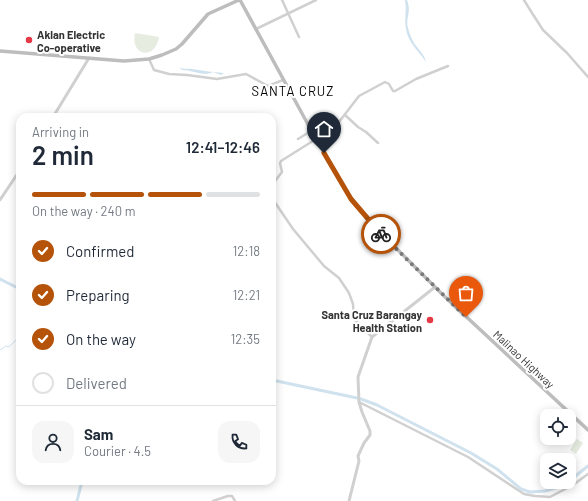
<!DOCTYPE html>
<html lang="en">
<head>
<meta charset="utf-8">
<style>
	:root { --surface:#fff; --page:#f6f6f7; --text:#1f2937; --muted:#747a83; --line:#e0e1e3; --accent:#b45309 }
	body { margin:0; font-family:Barlow,sans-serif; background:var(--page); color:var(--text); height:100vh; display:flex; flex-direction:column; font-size:15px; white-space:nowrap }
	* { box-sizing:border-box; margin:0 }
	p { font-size:13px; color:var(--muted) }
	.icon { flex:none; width:22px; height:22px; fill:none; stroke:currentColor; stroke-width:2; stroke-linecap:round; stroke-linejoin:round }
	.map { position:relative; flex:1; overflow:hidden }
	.panel { position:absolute; left:16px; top:113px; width:260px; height:372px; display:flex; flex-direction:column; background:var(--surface); border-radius:12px; box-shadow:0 2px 10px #0003 }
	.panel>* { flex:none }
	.buttons { position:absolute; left:540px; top:409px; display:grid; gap:8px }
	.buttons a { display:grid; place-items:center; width:36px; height:36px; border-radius:8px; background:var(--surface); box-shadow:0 2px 10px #0003; font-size:20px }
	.pin { position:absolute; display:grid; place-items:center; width:34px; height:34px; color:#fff; margin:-41px -17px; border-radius:50% 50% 50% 0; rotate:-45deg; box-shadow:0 0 4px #0007 }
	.pin .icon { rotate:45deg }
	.courier { position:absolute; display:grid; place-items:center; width:40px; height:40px; margin:-20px; border:3px solid #b45309; border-radius:50%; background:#fff; color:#222; box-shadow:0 1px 5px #0007 }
	.summary em { font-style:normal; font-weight:600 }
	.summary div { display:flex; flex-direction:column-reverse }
	.summary { display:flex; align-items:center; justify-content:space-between; height:68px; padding:0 16px }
	h1 { font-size:26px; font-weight:600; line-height:30px }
	.bar { display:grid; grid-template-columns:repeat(4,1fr); gap:6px 4px; align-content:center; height:48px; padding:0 16px }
	.bar i { height:5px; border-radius:3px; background:var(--line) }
	.bar .selected { background:var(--accent) }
	.bar p { grid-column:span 4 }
	.line { display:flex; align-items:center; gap:10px; padding:0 16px; border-top:1px solid var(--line) }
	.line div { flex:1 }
	.round { display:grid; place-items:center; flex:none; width:42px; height:42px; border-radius:12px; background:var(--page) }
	ol { padding:0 16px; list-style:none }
	li { display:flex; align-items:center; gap:12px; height:44px }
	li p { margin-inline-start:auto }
	li .icon { padding:4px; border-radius:50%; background:var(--accent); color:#fff; stroke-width:4 }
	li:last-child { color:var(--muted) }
	li i { width:22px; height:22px; border:2px solid var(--line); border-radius:50% }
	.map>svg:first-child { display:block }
	.green { fill:#e6ecdf }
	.water { fill:#cfe2ee }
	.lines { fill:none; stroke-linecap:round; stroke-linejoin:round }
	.stream { stroke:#cfe2ee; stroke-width:1 }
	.canal { stroke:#cfe2ee; stroke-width:3 }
	.minor { stroke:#d0d0d0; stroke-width:2.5 }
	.tertiary { stroke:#d0d0d0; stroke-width:3 }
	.secondary { stroke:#bdbdbd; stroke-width:3.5 }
	.done { stroke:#7a7a7a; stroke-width:4; stroke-dasharray:0 7.2 }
	.route { stroke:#b45309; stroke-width:5 }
	.poi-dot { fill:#e63946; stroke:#fff; stroke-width:1.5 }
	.labels { text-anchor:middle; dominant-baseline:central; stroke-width:4; stroke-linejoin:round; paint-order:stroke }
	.poi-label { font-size:11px; font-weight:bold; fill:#333; stroke:#fff; text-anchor:start }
	.street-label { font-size:11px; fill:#333; stroke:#fff }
	.quarter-label { font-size:13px; letter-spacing:1px; fill:#000; stroke:#fff }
</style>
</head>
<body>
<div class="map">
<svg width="588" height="501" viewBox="0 0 588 501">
	<rect width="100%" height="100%" fill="#fff"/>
	<path class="green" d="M135 33 159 37C155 61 130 56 135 33Z
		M577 439 583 443 576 454 570 450Z"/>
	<path class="water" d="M405 0H407C412 13 405 18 408 28 409 33 412 39 414 43 418 49 425 55 426 62 419 51 408 43 406 29 404 20 407 11 405 0Z
		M179 67C184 70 187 68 192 69 203 71 214 72 224 73L221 75 213 72C204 77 193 70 182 70Z"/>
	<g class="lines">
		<path class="stream" d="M0 350 6 346 9 347 20 336"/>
		<path class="canal" d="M0 279 20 289
			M272 380 357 398
			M361 399 377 405 471 453 497 469 521 489 530 492 545 491 558 487 567 482
			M569 481 588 466
			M77 501 82 481"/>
		<path class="minor" d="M282 0 299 37
			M524 0 532 13 543 30 567 53 588 77
			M256 29 316 0
			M149 59 154 70 169 74 187 75 217 79 246 74 268 86 283 80
			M345 115 358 127 366 132 378 143
			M298 139 311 131
			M318 142 332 131 359 96 385 82 389 84 393 91H395L416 79 448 66
			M272 185 282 172 280 163 281 161 316 139
			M272 198 293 229 324 266 339 278 349 293 353 304 354 319 372 337
			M359 402 468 457 524 494 535 496 550 497 573 485 588 474
			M213 501 228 496H232L235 501"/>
		<path class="tertiary" d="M53 117 89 58
			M0 200 20 170
			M349 501 359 461 358 456 364 443 370 435V431L362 412 359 402 358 377 372 337 435 287"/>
		<path class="secondary" d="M240 0 316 139 351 199 377 229 444 296 588 430
			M0 51 124 61 149 59 162 55 176 49 182 44 208 14 239 0"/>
	</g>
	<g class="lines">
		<path class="done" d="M381 234 466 317"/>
		<path class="route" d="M324 153 351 199 381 234"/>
	</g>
	<g class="poi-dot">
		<circle cx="29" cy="40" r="4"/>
		<circle cx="430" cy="320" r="4"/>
	</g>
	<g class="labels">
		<g class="poi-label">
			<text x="37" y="34">Aklan Electric<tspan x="37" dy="13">Co-operative</tspan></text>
			<text x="422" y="314" text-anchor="end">Santa Cruz Barangay<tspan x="422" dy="13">Health Station</tspan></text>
		</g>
		<g class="street-label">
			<text transform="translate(524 359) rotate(43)">Malinao Highway</text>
		</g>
		<g class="quarter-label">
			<text x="293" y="91">SANTA CRUZ</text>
		</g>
	</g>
</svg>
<div class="buttons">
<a><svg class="icon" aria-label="locate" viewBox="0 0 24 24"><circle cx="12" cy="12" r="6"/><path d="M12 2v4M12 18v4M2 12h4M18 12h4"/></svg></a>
<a><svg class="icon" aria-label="layers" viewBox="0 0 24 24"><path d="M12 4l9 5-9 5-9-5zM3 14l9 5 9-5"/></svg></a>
</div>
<div class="pin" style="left:466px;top:317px;background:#ea580c"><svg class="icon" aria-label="bag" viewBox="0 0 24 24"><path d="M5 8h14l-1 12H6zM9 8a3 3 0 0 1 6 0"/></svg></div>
<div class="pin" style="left:324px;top:153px;background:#1f2937"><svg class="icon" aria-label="home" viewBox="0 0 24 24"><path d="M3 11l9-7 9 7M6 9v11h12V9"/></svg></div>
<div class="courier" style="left:381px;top:234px"><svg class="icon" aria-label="bike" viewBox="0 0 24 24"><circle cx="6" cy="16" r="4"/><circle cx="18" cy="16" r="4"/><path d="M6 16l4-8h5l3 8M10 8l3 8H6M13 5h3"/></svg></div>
<section class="panel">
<div class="summary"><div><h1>2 min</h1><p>Arriving in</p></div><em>12:41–12:46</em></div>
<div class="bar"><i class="selected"></i><i class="selected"></i><i class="selected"></i><i></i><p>On the way · 240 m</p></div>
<ol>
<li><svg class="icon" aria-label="check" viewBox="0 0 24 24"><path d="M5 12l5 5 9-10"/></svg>Confirmed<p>12:18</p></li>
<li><svg class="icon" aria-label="check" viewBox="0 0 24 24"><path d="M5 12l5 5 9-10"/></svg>Preparing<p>12:21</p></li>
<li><svg class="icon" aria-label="check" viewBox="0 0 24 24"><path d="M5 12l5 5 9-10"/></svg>On the way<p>12:35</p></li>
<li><i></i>Delivered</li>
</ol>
<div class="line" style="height:72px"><a class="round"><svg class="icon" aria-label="person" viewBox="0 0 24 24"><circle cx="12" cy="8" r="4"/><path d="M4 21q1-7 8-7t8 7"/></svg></a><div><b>Sam</b><p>Courier · 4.5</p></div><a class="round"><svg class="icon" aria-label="phone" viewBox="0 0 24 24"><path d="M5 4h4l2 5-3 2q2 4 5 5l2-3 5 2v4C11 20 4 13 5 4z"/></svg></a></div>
</section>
</div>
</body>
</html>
